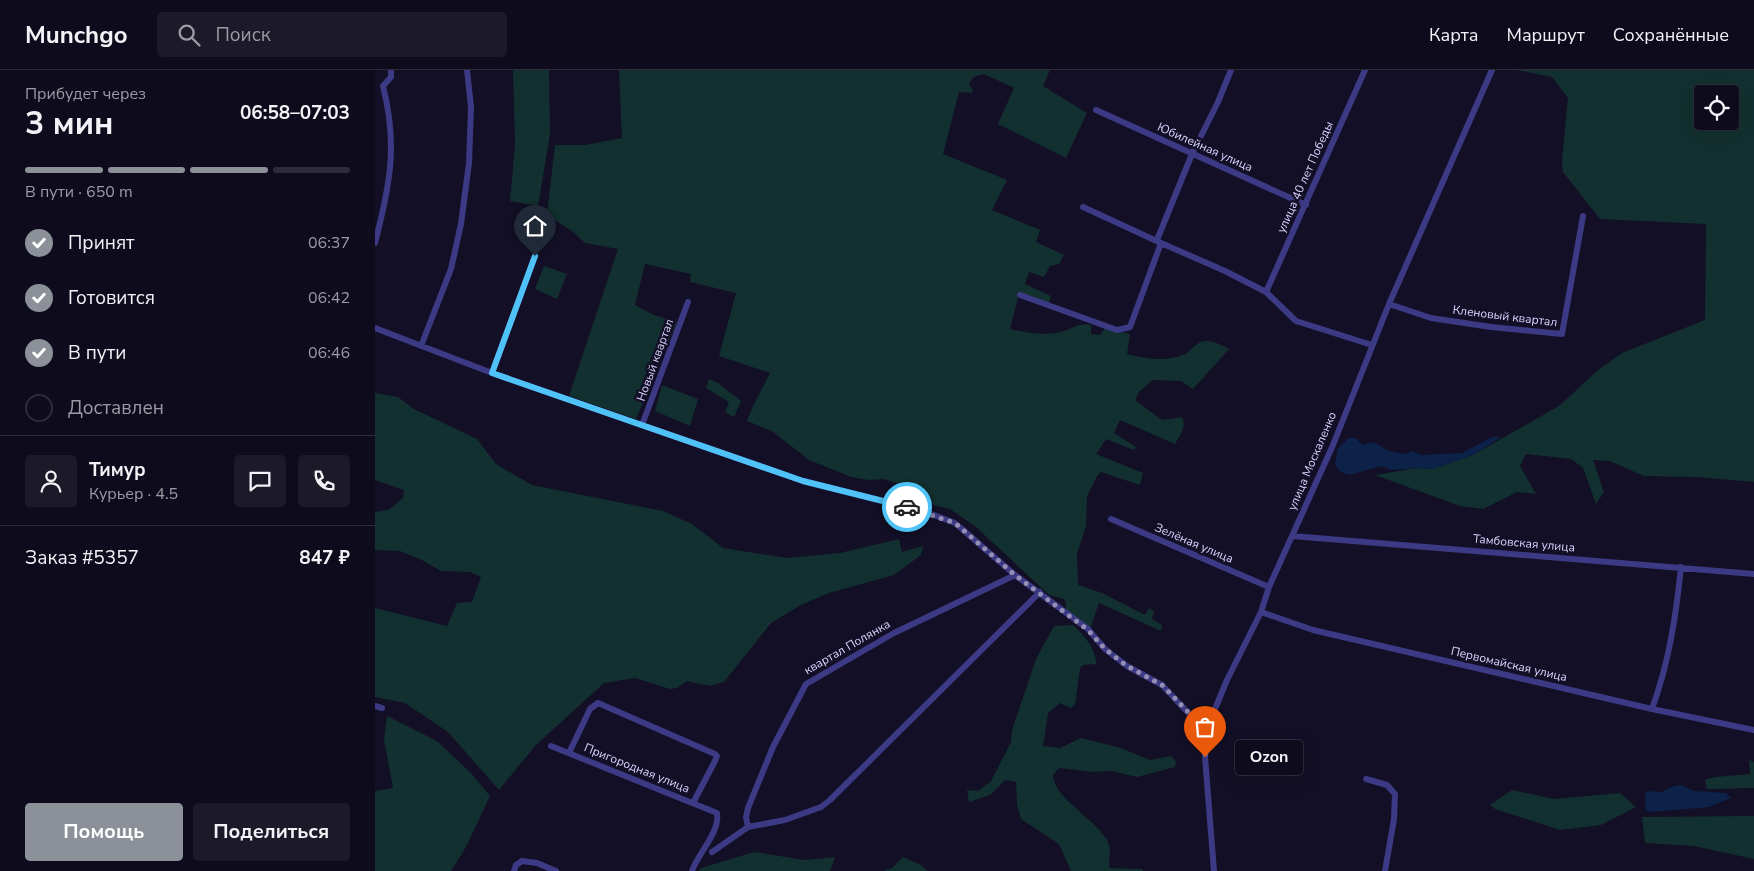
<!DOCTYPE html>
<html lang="ru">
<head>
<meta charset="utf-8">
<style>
	:root { --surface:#0e0b1c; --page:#1c1929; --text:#f1f3f6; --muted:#9b9ba3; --line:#2e2b3b; --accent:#8c9099 }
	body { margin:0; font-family:"Nunito Sans",sans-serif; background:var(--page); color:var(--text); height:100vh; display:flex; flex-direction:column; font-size:19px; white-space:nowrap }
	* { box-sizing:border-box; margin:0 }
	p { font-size:16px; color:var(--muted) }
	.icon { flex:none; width:28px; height:28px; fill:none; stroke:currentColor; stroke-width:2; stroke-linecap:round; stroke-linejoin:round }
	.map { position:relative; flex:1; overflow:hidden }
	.details { display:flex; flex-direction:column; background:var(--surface); width:375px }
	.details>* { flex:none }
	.controls { position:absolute; left:1319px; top:15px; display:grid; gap:10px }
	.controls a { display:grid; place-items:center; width:45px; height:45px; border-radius:5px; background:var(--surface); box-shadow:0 5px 20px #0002,0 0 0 1px var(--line); font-size:25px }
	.pin { position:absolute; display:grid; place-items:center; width:42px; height:42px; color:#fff; margin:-51px -21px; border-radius:50% 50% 50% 0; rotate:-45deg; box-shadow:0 0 5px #0007 }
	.pin .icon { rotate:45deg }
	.courier { position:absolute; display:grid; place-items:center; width:50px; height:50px; margin:-25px; border:4px solid #4fc3f7; border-radius:50%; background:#fff; color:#222; box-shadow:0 1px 6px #0007 }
	.bubble { position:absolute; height:35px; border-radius:5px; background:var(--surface); box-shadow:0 5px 20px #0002,0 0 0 1px var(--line); font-size:16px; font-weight:700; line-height:35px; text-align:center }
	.overview em { font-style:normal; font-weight:700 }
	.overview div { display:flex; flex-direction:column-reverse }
	.overview { display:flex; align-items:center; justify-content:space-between; height:85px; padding:0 25px }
	h1 { font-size:32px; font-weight:700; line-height:38px }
	.bar { display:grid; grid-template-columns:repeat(4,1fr); gap:8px 5px; align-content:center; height:60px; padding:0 25px }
	.bar i { height:6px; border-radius:4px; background:var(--line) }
	.bar .active { background:var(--accent) }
	.bar p { grid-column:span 4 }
	.line { display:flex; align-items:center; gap:12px; padding:0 25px; border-top:1px solid var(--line) }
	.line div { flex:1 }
	.round { display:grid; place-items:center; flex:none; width:52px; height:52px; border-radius:5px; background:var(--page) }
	ol { padding:0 25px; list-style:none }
	li { display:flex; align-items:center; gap:15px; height:55px }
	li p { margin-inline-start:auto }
	li .icon { padding:5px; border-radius:50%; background:var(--accent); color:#fff; stroke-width:4 }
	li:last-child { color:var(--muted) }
	li i { width:28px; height:28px; border:2px solid var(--line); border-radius:50% }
	.cta { display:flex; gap:10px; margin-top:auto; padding:10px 25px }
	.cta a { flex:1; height:58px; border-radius:5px; background:var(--accent); color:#fff; font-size:20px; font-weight:700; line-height:58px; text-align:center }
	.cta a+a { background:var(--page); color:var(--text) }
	header { display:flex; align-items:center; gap:30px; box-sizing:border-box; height:70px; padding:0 25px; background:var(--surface); border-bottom:1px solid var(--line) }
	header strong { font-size:24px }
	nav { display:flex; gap:28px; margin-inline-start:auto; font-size:18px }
	.search { width:350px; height:45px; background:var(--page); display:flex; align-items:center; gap:12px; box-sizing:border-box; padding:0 18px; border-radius:5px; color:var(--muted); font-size:19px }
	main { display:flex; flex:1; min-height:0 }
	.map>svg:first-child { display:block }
	.green { fill:#12302f; fill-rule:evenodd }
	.water { fill:#0c2248 }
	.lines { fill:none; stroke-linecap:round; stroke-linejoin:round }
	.minor { stroke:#3d3a85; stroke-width:6 }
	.done { stroke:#948fb3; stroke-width:5; stroke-dasharray:0 9 }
	.route { stroke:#4fc3f7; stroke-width:6 }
	.labels { text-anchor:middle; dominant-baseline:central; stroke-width:5; stroke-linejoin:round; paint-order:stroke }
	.street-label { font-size:12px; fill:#d9d4ff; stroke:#130f26 }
</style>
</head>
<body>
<header>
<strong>Munchgo</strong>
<div class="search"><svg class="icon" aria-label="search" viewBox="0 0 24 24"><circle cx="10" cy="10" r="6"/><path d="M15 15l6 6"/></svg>Поиск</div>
<nav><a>Карта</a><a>Маршрут</a><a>Сохранённые</a></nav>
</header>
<main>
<section class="details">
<div class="overview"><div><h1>3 мин</h1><p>Прибудет через</p></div><em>06:58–07:03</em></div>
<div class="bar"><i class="active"></i><i class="active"></i><i class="active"></i><i></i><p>В пути · 650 m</p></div>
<ol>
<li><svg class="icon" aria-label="check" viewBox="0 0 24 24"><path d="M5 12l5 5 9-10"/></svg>Принят<p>06:37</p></li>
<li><svg class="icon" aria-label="check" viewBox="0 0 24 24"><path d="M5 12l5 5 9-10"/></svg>Готовится<p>06:42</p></li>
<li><svg class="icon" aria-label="check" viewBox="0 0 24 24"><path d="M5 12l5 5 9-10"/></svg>В пути<p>06:46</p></li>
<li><i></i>Доставлен</li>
</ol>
<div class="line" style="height:90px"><a class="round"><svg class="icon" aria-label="person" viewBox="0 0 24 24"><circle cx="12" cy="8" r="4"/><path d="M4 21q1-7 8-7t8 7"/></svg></a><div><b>Тимур</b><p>Курьер · 4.5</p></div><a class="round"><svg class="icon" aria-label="chat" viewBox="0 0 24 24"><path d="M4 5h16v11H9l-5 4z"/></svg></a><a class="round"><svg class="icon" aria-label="phone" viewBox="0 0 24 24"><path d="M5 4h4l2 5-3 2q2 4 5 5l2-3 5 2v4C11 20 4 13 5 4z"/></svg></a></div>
<div class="line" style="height:65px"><div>Заказ #5357</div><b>847 ₽</b></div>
<div class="cta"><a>Помощь</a><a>Поделиться</a></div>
</section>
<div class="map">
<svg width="1379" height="801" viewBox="0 0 1379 801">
	<rect width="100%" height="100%" fill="#130f26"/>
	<path class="green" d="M138 0H174L175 64 163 136 135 131 140 74Z
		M244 0H675L668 16 712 43 691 88 623 54 639 18 609 4 598 7 594 15 598 20 597 23 584 22 568 84 632 110 617 140 665 160 661 172 689 185 684 194 675 196 669 207 654 202 650 214 676 226 674 234 644 224 635 259C652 263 669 266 686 262 699 259 700 253 716 255V264L725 265 730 258 755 264 752 284C770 289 792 292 810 284 814 282 818 277 822 274 831 267 845 274 854 279L818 319 806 311 778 310 764 322 760 330 787 350 807 347C812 357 805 365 800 374L745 350 739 363 761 377 759 380 731 369 721 384 768 403 765 415 726 402 722 406 712 426 711 456 702 484 703 515 727 523 770 545 774 538 779 541 777 549 787 555 786 561 724 533 715 559 691 539V533L689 529 674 525 601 457 575 439 546 432 533 417 509 409 494 410 476 407 434 390 397 361 372 351C378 334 387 320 395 303L344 286 361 223 315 212 316 204 270 194 260 235 279 245 302 252 261 349 194 326 243 179 210 173 197 161 172 145 180 75H210L247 68Z
		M1143 0H1379V412L1322 407 1269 406 1235 391 1218 390 1229 422 1221 434 1208 398 1196 389 1151 384 1145 396 1161 424 1142 422 1108 439 1085 436 1000 405 1041 398 1058 399 1098 385 1184 336 1223 300 1247 283 1330 250 1331 154 1225 149 1188 102 1187 90 1193 28 1177 7ZM1328 24H1355V51H1328Z
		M169 196 192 204 182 229 160 219Z
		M334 309 343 313 366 331 359 347 350 342 354 332 331 318Z
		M287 315 323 329 315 356 280 341Z
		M0 323 23 327 39 339 102 369 121 394 157 415 288 441 317 454 348 478 412 488 465 483 524 469 527 482 548 476 546 485 519 505 454 523 426 535 396 553 349 612 335 616 312 611 302 618 295 619 260 608 229 613 161 675 124 720 73 662 30 633 0 627V538L72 556 82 533 97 532 106 507 95 502 66 501 45 489 25 481 0 480V442L13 440 28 428 29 420 0 410Z
		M698 555C708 564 722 580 721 594L708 595 705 598 700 634 696 638 685 633 673 643 668 676 685 678 706 668 746 678 775 690 796 686 801 691 800 697 762 707 737 701 718 702 684 698 678 705C678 729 724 750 734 774 736 781 734 791 734 798L767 799 768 801H696L684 774 646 749 642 735 641 712 630 710 615 725 594 732 592 720 603 721 616 711 636 672 637 660 661 589 679 556Z
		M12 646 62 671 96 703 115 726 91 777 76 801H0V721L18 718 9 670Z
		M1374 690 1379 692V718L1332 719 1330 710 1340 707 1375 704Z
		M1137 720 1179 729 1245 723 1261 737 1226 755 1185 760 1120 739 1115 735Z
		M1379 746V789L1319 776 1270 773 1267 747Z
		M379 782 430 790 460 787 455 801H324L326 798Z
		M528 787 546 795 553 801H509L517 798Z"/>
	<path class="water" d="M1117 367H1126L1098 385 1058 399 1041 398 1016 400 1007 396 974 405 966 402 960 395 963 378 974 368H980L988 375 999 372 1013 381 1031 384 1037 381 1046 385 1087 383Z
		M1306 715 1319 721 1351 723 1356 728 1334 737 1277 742 1271 740 1270 726 1272 721 1286 722 1299 716Z"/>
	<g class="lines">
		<path class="minor" d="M721 40 931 135
			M782 170 817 84 843 32 856 0
			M0 173C15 115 23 75 8 16L16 7V0
			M786 173 850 201 891 222 921 251 997 275
			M891 222 990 0
			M645 225 742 260 755 257 786 173 708 137
			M1014 234 1056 248 1116 257 1187 264 1208 146
			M0 258 117 303 428 411 551 442 580 453 640 505 713 559 730 579 752 596 787 615 819 649 833 656
			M46 276 76 199 86 154 94 93 96 37 92 0
			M117 303 160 186
			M267 355 313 232
			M736 449 894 517
			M917 466 1379 504
			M886 542 938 560 1277 639 1379 660
			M0 636 7 638
			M1277 639C1294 592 1301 546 1306 497
			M176 676 342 743C345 763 323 783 317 801
			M194 683 215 639 223 633 340 684 342 686 340 691 318 733
			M991 709 1012 715 1020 724 1019 749 1010 801
			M373 757 371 747 373 738 398 677 431 614 519 563 640 505
			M337 782 373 757 410 750 446 737 455 730 665 522
			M139 801 141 795 147 791 162 793 181 801
			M839 801 830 687 833 656 852 610 886 542 894 517 958 375 1014 234 1117 0"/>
	</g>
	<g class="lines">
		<path class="done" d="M532 437 580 453 640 505 713 560 730 579 752 596 787 615 820 649 833 656 830 687"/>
		<path class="route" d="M160 186 117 303 428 411 532 437"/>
	</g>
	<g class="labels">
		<g class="street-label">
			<text transform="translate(830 77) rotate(24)">Юбилейная улица</text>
			<text transform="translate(930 107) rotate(-66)">улица 40 лет Победы</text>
			<text transform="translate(1130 246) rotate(7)">Кленовый квартал</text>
			<text transform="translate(280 290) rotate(-70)">Новый квартал</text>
			<text transform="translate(937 391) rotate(-67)">улица Москаленко</text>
			<text transform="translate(819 473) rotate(23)">Зелёная улица</text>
			<text transform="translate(1149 473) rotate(5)">Тамбовская улица</text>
			<text transform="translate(472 577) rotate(-30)">квартал Полянка</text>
			<text transform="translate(1134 594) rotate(13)">Первомайская улица</text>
			<text transform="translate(262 698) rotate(22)">Пригородная улица</text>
		</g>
	</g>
</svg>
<div class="controls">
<a><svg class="icon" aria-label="locate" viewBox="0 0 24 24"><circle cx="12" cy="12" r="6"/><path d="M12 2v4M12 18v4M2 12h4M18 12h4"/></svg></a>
</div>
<div class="pin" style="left:830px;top:687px;background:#ea580c"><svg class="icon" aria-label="bag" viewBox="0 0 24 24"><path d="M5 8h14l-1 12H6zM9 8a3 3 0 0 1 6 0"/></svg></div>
<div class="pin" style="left:160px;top:186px;background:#1f2937"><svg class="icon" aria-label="home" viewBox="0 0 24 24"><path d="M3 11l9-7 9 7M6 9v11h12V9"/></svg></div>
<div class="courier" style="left:532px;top:437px"><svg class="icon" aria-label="car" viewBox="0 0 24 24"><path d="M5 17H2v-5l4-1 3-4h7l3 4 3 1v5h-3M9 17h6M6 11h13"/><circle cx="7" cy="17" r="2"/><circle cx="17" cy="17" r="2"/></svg></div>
<div class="bubble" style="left:860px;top:670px;width:68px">Ozon</div>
</div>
</main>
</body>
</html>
